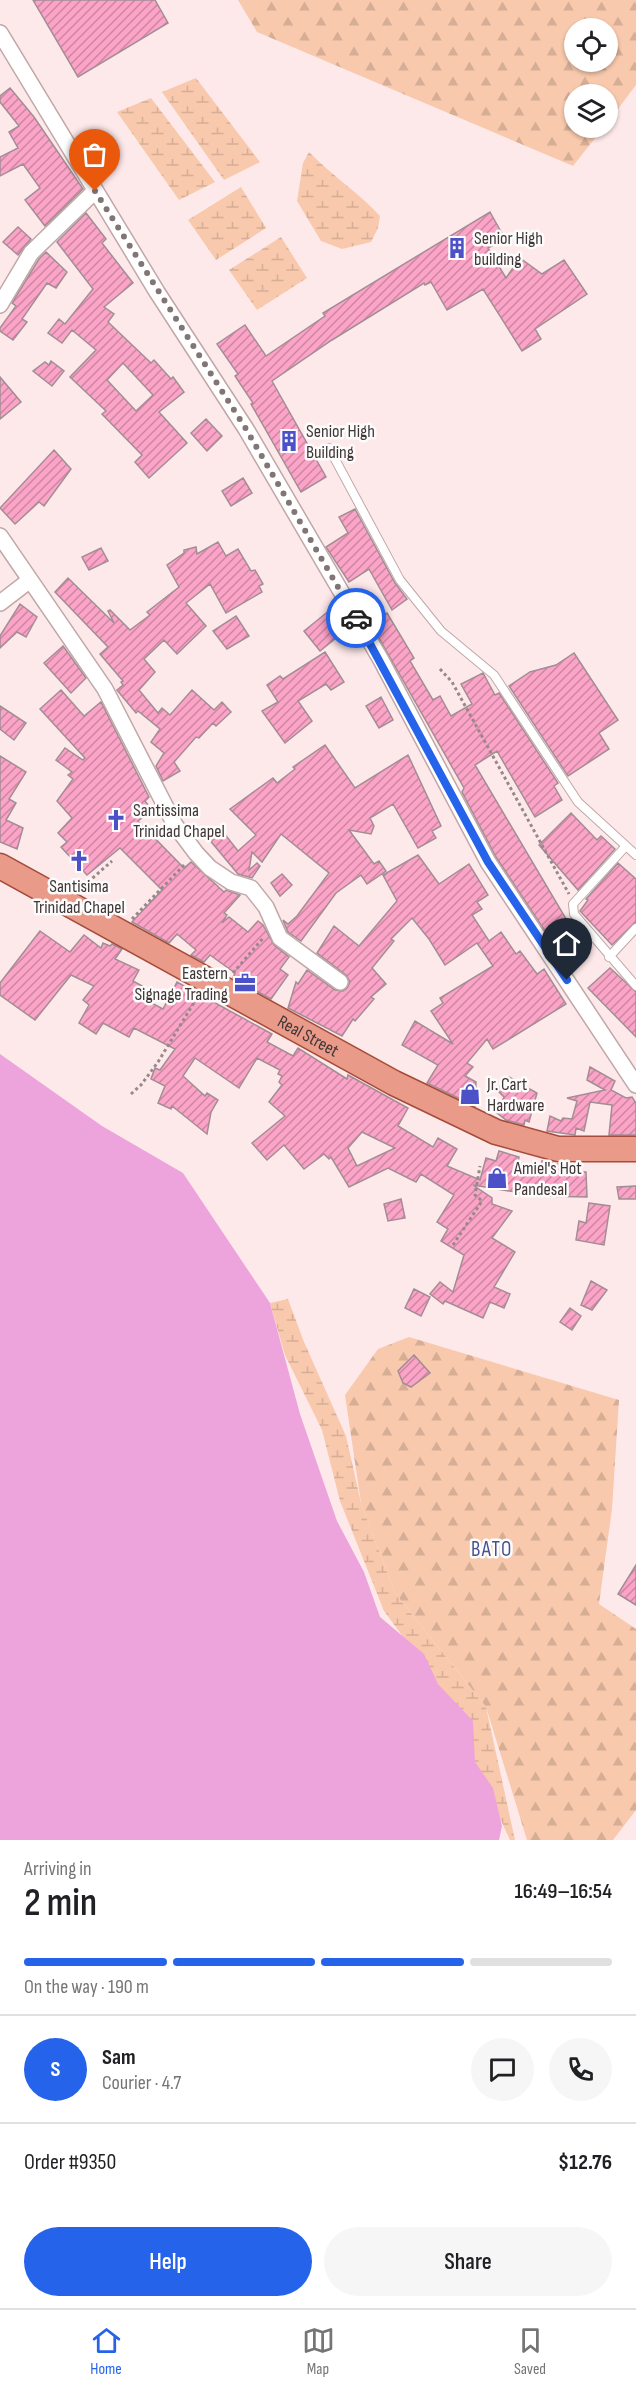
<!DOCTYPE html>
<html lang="en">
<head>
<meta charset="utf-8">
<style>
	:root { --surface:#fff; --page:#f6f6f6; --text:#202124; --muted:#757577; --line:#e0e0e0; --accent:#2563eb }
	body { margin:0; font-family:"Sofia Sans Condensed",sans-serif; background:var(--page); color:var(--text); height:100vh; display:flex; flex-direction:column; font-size:22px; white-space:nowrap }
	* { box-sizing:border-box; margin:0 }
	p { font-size:20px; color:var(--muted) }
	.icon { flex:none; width:33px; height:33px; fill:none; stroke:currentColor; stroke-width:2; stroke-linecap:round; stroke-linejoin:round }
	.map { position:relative; height:1840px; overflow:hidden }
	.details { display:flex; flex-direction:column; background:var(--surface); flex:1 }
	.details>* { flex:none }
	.fabs { position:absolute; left:564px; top:18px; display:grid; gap:12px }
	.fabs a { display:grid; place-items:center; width:54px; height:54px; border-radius:50%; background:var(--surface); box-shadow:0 2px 4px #0004; font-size:30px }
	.pin { position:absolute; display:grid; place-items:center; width:51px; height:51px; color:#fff; margin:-62px -26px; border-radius:50% 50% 50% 0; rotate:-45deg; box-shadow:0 0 6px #0007 }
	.pin .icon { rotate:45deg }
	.courier { position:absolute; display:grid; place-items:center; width:60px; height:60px; margin:-30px; border:4px solid #2563eb; border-radius:50%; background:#fff; color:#222; box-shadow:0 2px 8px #0007 }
	.summary em { font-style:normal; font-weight:600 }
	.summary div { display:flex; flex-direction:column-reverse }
	.summary { display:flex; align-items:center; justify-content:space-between; height:102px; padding:0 24px }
	h1 { font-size:39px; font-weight:600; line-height:45px }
	.bar { display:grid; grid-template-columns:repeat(4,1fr); gap:9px 6px; align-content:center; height:72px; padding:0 24px }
	.bar i { height:8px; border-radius:4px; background:var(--line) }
	.bar .selected { background:var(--accent) }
	.bar p { grid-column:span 4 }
	.line { display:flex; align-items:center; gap:15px; padding:0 24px; border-top:2px solid var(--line) }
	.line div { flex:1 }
	.round { display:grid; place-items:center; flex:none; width:63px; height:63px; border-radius:32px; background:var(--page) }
	.primary-button { display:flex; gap:12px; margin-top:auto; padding:12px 24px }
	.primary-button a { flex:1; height:69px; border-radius:36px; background:var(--accent); color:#fff; font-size:24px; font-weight:600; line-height:69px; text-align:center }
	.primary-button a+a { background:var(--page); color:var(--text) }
	.menu { display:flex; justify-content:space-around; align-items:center; height:84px; border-top:2px solid var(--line); background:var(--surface); font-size:16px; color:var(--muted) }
	.menu a { display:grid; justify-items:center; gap:3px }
	.menu .selected { color:var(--accent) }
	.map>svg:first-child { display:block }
	.forest { fill:url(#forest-firs); fill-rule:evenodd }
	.wetland { fill:url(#wetland-marsh) }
	.water { fill:#eda4dd }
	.building { fill:url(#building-hatch); stroke:#a38d95; stroke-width:1.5; fill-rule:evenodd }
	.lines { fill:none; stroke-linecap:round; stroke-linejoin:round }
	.lane-casing { stroke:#c0a7a8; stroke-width:10 }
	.street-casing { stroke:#c0a7a8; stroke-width:18 }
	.primary-casing { stroke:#a44b39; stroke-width:27 }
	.path { stroke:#978889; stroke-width:3; stroke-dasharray:3 3; stroke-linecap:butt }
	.lane { stroke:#fff; stroke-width:8 }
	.street { stroke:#fff; stroke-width:15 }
	.primary { stroke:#e99a89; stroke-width:24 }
	.done { stroke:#827575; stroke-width:6; stroke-dasharray:0 10.8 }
	.route { stroke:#2563eb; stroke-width:8 }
	.labels { text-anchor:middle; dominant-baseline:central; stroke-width:5; stroke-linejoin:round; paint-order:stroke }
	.poi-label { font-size:18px; fill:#403636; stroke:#fcfcfc; text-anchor:start }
	.street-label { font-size:18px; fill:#403636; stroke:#fcfcfc }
	.quarter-label { font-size:21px; letter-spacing:1.5px; fill:#48518e; stroke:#fcfcfc }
</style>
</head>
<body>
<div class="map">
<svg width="636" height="1840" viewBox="0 0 636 1840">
	<defs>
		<pattern id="forest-firs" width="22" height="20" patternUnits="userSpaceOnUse" patternTransform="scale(1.5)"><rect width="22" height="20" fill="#f8c9ad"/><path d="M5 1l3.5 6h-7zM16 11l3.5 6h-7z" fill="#d6ad95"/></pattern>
		<pattern id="wetland-marsh" width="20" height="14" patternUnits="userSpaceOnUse" patternTransform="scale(1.5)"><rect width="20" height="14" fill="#f8c9ad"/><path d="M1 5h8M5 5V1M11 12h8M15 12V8" fill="none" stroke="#d6ad95"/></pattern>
		<pattern id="building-hatch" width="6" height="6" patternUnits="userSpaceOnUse" patternTransform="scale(1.5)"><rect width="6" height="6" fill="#fca4c7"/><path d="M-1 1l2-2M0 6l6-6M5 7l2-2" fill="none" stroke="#cd86a2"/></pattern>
	</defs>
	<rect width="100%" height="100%" fill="#fee9ea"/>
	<path class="forest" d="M238 0H636V85L608 122V94H574V128H603L573 166 257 32ZM574 28H608V62H574Z
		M409 1337 619 1400 612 1509 599 1604 636 1629V1810L613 1840H527L486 1707 395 1593 361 1503 345 1395 378 1349Z"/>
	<path class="wetland" d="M196 78 260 162 224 180 162 92Z
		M151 98 215 182 179 200 117 112Z
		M309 152C331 175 358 192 380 216L378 228 371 242 342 249 321 241 297 201 303 163Z
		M241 187 266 228 216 260 188 220Z
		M281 237 307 278 257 310 229 270Z
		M288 1299 304 1342 346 1436 361 1503 395 1593 486 1707 515 1840H510L438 1684 384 1611 340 1501 322 1430 285 1355 270 1303Z"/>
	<path class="water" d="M0 1054 102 1126 183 1173 270 1303 300 1414 337 1521 364 1572 380 1617 424 1654 438 1684 473 1721 475 1762 493 1788 502 1826 499 1840H0Z"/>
	<path class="building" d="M33 0H155L168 23 78 77Z
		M10 88 34 117 83 189 45 226 25 200 40 188 23 164 0 176V157L18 148 9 132 19 126 0 102V96Z
		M490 212 505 239 488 248 506 278 520 258 542 274 564 260 587 294 535 329 541 339 522 351 483 289 447 310 431 282 425 285 424 283 332 340 272 381 326 477 301 492 251 404 253 403 235 376 238 374 217 344 245 325 266 356 325 316 323 313Z
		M86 213 106 239 102 243 133 283 104 307 114 314 108 322 151 363 154 360 171 379 173 377 184 392 159 412 187 443 149 478 135 462 142 455 102 414 106 411 70 377 96 350 72 330 62 343 48 333 59 319 65 324 93 289 57 242ZM123 363 153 395 136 411 107 380Z
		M18 227 31 239 18 255 3 242Z
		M46 252 67 272 56 288 47 283 22 319 27 322 13 340 0 331V328L16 306 12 303 39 259Z
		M51 361 64 371 52 386 33 371 45 362 49 365Z
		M0 377 21 402 0 419Z
		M206 419 222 436 207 451 191 433Z
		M54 450 71 469 44 506 39 502 15 524 0 508Z
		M243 478 252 493 231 506 222 491Z
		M355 509 395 583 407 599 392 610 369 569 349 582 326 547 348 533 339 517Z
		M218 542 226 556 238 549 251 571 255 570 263 584 259 586 262 592 226 613 210 584 186 603 206 626 177 654 164 640 144 659 155 672 139 690 158 713 162 708 170 715 192 690 214 710 222 702 231 712 216 726 213 723 199 738 196 737 174 762 180 771 163 781 156 766 164 753 151 742 160 729 138 711 136 713 117 690 123 685 121 682 123 681 100 654 108 647 55 592 68 578 114 623 108 611 110 610 130 630 150 615 147 612 179 587 167 565 184 553V550L196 547 197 554Z
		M101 548 108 561 89 570 82 557Z
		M20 604 37 617 26 637 17 632 0 648V636Z
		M330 610 346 630 320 651 304 631Z
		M387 613 414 658 410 661 433 700 440 696 451 716 472 704 461 684 483 673 495 695 499 693 558 783 554 786 562 800 535 817 497 751 475 765 569 924 572 921 581 931 555 946 496 857 462 792 464 788 370 622Z
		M236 616 249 636 227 649 213 631Z
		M63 646 86 678 71 693 44 663Z
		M325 652 344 682 331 690 326 684 298 701 312 721 285 743 262 711 278 702 267 685 280 676 283 679Z
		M574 653 618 720 599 733 609 749 568 776 509 686 530 672 556 665Z
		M61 690 84 716 101 702 149 797 145 801 152 810 138 821 184 868 191 862 224 892 226 890 240 895 224 913 227 915 222 923 229 917 248 932 258 921 263 925 274 945 289 957 280 969 288 975 271 999 233 978 235 973 210 955 204 962 191 955 196 950 177 934 169 943 132 922 162 890 120 848 87 875 61 847 67 842 58 833 72 818 57 801 73 779 68 775 72 772 56 760 65 748 83 760 85 758 40 709Z
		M381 697 393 720 379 728 366 706Z
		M0 706 26 723 14 740 0 729Z
		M325 745 355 788 408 755 441 826 432 831 436 838 418 848 393 804 370 818 374 826 371 834 349 830 374 864 379 861 386 871 367 884 361 875 336 893 301 941 288 932 283 920 288 924 297 916 329 873 281 834 262 862 252 852 249 870 257 863 260 866 252 878 238 874 208 838 220 828 238 851 256 835 230 809 273 778 277 783 295 769 293 767Z
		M0 756 26 772 9 799 16 803 6 820 23 828 17 849 0 842Z
		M571 813 597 840 601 836 615 849 578 890 539 845Z
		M418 855 439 884 469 864 488 895 477 902 482 909 472 915 489 941 501 932 516 954 520 951 537 974 544 969 566 1004 493 1049 487 1039 467 1063 473 1067 465 1076 476 1082 475 1106 427 1083 438 1065 402 1045 415 1021 453 1044 431 1011 443 1003 440 998 493 966 477 943 445 965 429 939 412 918 391 939 394 941 372 968 386 984 371 997 374 999 355 1021 353 1019 342 1036 288 1008 296 982 298 984 307 970 335 990 343 991 347 988 350 982 346 975 317 953 334 926 359 946 397 901 383 875Z
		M618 863 636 879V922L612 945 580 911 588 900 586 899Z
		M282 874 292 885 280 896 271 883Z
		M40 931 70 952 84 935 101 948 103 943 110 946 112 944 122 949 115 959 139 970 133 981 144 987 138 996 163 1009 177 982 272 1034 267 1042 293 1056 298 1048 347 1079 348 1075 408 1108 398 1126 433 1147 438 1138 457 1149 447 1166 480 1180 486 1158 496 1161 499 1151 519 1157 518 1163 541 1166 542 1161 563 1165V1171L586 1172 587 1197 539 1196 473 1185 492 1198V1204L512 1211 492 1238 515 1252 494 1287 510 1294 504 1308 490 1302 483 1318 445 1301 443 1304 430 1294 440 1282 453 1292 464 1255 441 1241 448 1229 437 1222 454 1195 421 1174 416 1182 388 1168 349 1187 331 1157 329 1159 324 1154 304 1169 284 1145 267 1160 252 1143 285 1116 269 1102 282 1085 279 1082 282 1076 278 1074 280 1070 257 1058 239 1088 195 1058 183 1076 205 1096 207 1093 218 1100 211 1112 207 1134 172 1106 171 1109 158 1103 165 1086 151 1079 155 1068 160 1070 175 1049 134 1028 129 1037 103 1023 96 1034 79 1023 89 1005 83 1000 94 986 71 975 35 1020 0 995V983ZM362 1132 395 1148 357 1166 348 1148Z
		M610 968 636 992V1037L588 988Z
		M590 1067 615 1081 611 1090 626 1098 632 1097 636 1103V1135H609L612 1105 590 1102 584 1131 576 1128 575 1135 547 1131 550 1116 561 1121 563 1118 572 1119 577 1101 567 1098 605 1090 587 1080Z
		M509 1077 537 1093 529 1122 525 1120 524 1125 506 1120 497 1113 504 1097 497 1090Z
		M636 1186V1199H619L617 1187Z
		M401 1199 405 1218 388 1221 384 1204Z
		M589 1203 610 1206 604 1245 576 1240 579 1221 586 1223Z
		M591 1281 607 1290 592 1310 581 1305Z
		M414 1289 430 1297 421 1316 405 1308Z
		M570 1308 581 1316 572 1330 560 1322Z
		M414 1355 430 1373 411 1387 403 1383 398 1371Z
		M636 1565V1605L618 1594Z"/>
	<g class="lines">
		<defs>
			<path id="lane" d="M329 448 400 580 441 631 494 675 578 802 636 855
				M626 846 573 904 574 914 636 986
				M609 957 636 928"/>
			<path id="street" d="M0 33 157 292 246 429 381 660 488 862 636 1085
				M0 305 31 253 95 191
				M0 536 105 689 175 825 196 853 210 868 231 882 251 888 266 907 280 938 340 982
				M0 603 30 580"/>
			<g id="primary">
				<path id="s1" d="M0 866 394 1083 496 1132 558 1149H636"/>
			</g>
		</defs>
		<use href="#lane" class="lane-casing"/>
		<use href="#street" class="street-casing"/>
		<use href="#primary" class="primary-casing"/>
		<path class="path" d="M440 669 452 682 569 894
			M79 890 112 861
			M132 919 186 863
			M233 973 264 937
			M131 1094 141 1085 158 1062 198 996
			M453 1245 482 1201 475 1195 480 1166"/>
		<use href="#lane" class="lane"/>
		<use href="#street" class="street"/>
		<use href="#primary" class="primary"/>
	</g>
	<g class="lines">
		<path class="done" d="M95 191 246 429 356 618"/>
		<path class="route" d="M356 618 488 862 567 980"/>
	</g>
	<defs>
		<symbol id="building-bare" viewBox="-9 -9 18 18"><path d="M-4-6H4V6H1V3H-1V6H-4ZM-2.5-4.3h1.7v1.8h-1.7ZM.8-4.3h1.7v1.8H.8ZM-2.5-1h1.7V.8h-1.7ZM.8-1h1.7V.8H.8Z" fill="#4c51c7" stroke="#fcfcfc" stroke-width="2.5" paint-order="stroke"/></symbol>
		<symbol id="church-bare" viewBox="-9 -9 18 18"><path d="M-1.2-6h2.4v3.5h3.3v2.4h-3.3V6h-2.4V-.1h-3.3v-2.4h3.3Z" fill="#4c51c7" stroke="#fcfcfc" stroke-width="2.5" paint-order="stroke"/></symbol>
		<symbol id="office-bare" viewBox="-9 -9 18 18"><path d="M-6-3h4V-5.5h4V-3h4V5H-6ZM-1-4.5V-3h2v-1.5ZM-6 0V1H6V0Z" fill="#4c51c7" stroke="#fcfcfc" stroke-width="2.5" paint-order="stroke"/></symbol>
		<symbol id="shop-bare" viewBox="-9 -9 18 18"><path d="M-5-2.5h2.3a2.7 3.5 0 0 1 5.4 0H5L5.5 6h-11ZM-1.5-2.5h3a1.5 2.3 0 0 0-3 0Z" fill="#4c51c7" stroke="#fcfcfc" stroke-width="2.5" paint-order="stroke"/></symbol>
	</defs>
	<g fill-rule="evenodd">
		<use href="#building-bare" x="442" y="233" width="30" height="30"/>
		<use href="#building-bare" x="274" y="426" width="30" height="30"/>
		<use href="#church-bare" x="101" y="805" width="30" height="30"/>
		<use href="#church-bare" x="64" y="846" width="30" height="30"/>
		<use href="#office-bare" x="230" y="968" width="30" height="30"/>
		<use href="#shop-bare" x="455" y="1079" width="30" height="30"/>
		<use href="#shop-bare" x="482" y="1163" width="30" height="30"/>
	</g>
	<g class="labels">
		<g class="poi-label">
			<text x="474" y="238">Senior High<tspan x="474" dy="21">building</tspan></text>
			<text x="306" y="431">Senior High<tspan x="306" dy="21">Building</tspan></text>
			<text x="133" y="810">Santissima<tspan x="133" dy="21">Trinidad Chapel</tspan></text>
			<text x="79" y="886" text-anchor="middle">Santisima<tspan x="79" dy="21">Trinidad Chapel</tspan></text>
			<text x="228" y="973" text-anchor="end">Eastern<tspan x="228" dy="21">Signage Trading</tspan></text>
			<text x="487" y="1084">Jr. Cart<tspan x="487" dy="21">Hardware</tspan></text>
			<text x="514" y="1168">Amiel's Hot<tspan x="514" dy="21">Pandesal</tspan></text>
		</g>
		<g class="street-label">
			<text stroke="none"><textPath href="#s1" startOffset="352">Real Street</textPath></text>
		</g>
		<g class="quarter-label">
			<text x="492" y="1549">BATO</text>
		</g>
	</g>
</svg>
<div class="fabs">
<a><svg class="icon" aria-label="locate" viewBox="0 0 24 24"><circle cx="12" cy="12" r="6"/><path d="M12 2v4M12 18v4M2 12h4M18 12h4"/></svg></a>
<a><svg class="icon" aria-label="layers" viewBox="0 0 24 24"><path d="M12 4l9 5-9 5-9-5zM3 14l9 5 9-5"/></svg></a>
</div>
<div class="pin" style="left:95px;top:191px;background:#ea580c"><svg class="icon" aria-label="bag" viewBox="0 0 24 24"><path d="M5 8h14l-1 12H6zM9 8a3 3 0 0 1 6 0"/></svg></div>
<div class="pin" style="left:567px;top:980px;background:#1f2937"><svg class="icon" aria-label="home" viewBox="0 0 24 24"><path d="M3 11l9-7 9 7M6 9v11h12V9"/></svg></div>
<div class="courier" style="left:356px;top:618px"><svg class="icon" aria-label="car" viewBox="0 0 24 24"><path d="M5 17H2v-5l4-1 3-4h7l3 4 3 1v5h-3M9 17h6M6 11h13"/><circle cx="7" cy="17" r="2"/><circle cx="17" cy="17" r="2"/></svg></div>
</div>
<section class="details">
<div class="summary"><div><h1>2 min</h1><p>Arriving in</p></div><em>16:49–16:54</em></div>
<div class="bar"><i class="selected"></i><i class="selected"></i><i class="selected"></i><i></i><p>On the way · 190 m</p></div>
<div class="line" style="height:108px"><b class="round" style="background:var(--accent);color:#fff">S</b><div><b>Sam</b><p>Courier · 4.7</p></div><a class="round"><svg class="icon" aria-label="chat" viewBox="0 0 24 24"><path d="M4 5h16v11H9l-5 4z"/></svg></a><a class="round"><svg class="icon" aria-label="phone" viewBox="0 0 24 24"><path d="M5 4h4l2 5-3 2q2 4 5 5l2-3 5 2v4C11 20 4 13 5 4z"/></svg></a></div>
<div class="line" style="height:78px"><div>Order #9350</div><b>$12.76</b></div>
<div class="primary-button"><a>Help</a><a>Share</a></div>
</section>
<nav class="menu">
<a class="selected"><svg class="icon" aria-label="home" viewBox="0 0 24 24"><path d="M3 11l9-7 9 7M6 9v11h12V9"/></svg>Home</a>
<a><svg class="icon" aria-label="map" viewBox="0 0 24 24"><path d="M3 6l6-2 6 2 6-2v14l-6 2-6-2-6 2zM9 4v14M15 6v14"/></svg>Map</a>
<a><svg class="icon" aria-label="saved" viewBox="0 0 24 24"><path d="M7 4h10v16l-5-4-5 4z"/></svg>Saved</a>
</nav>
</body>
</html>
